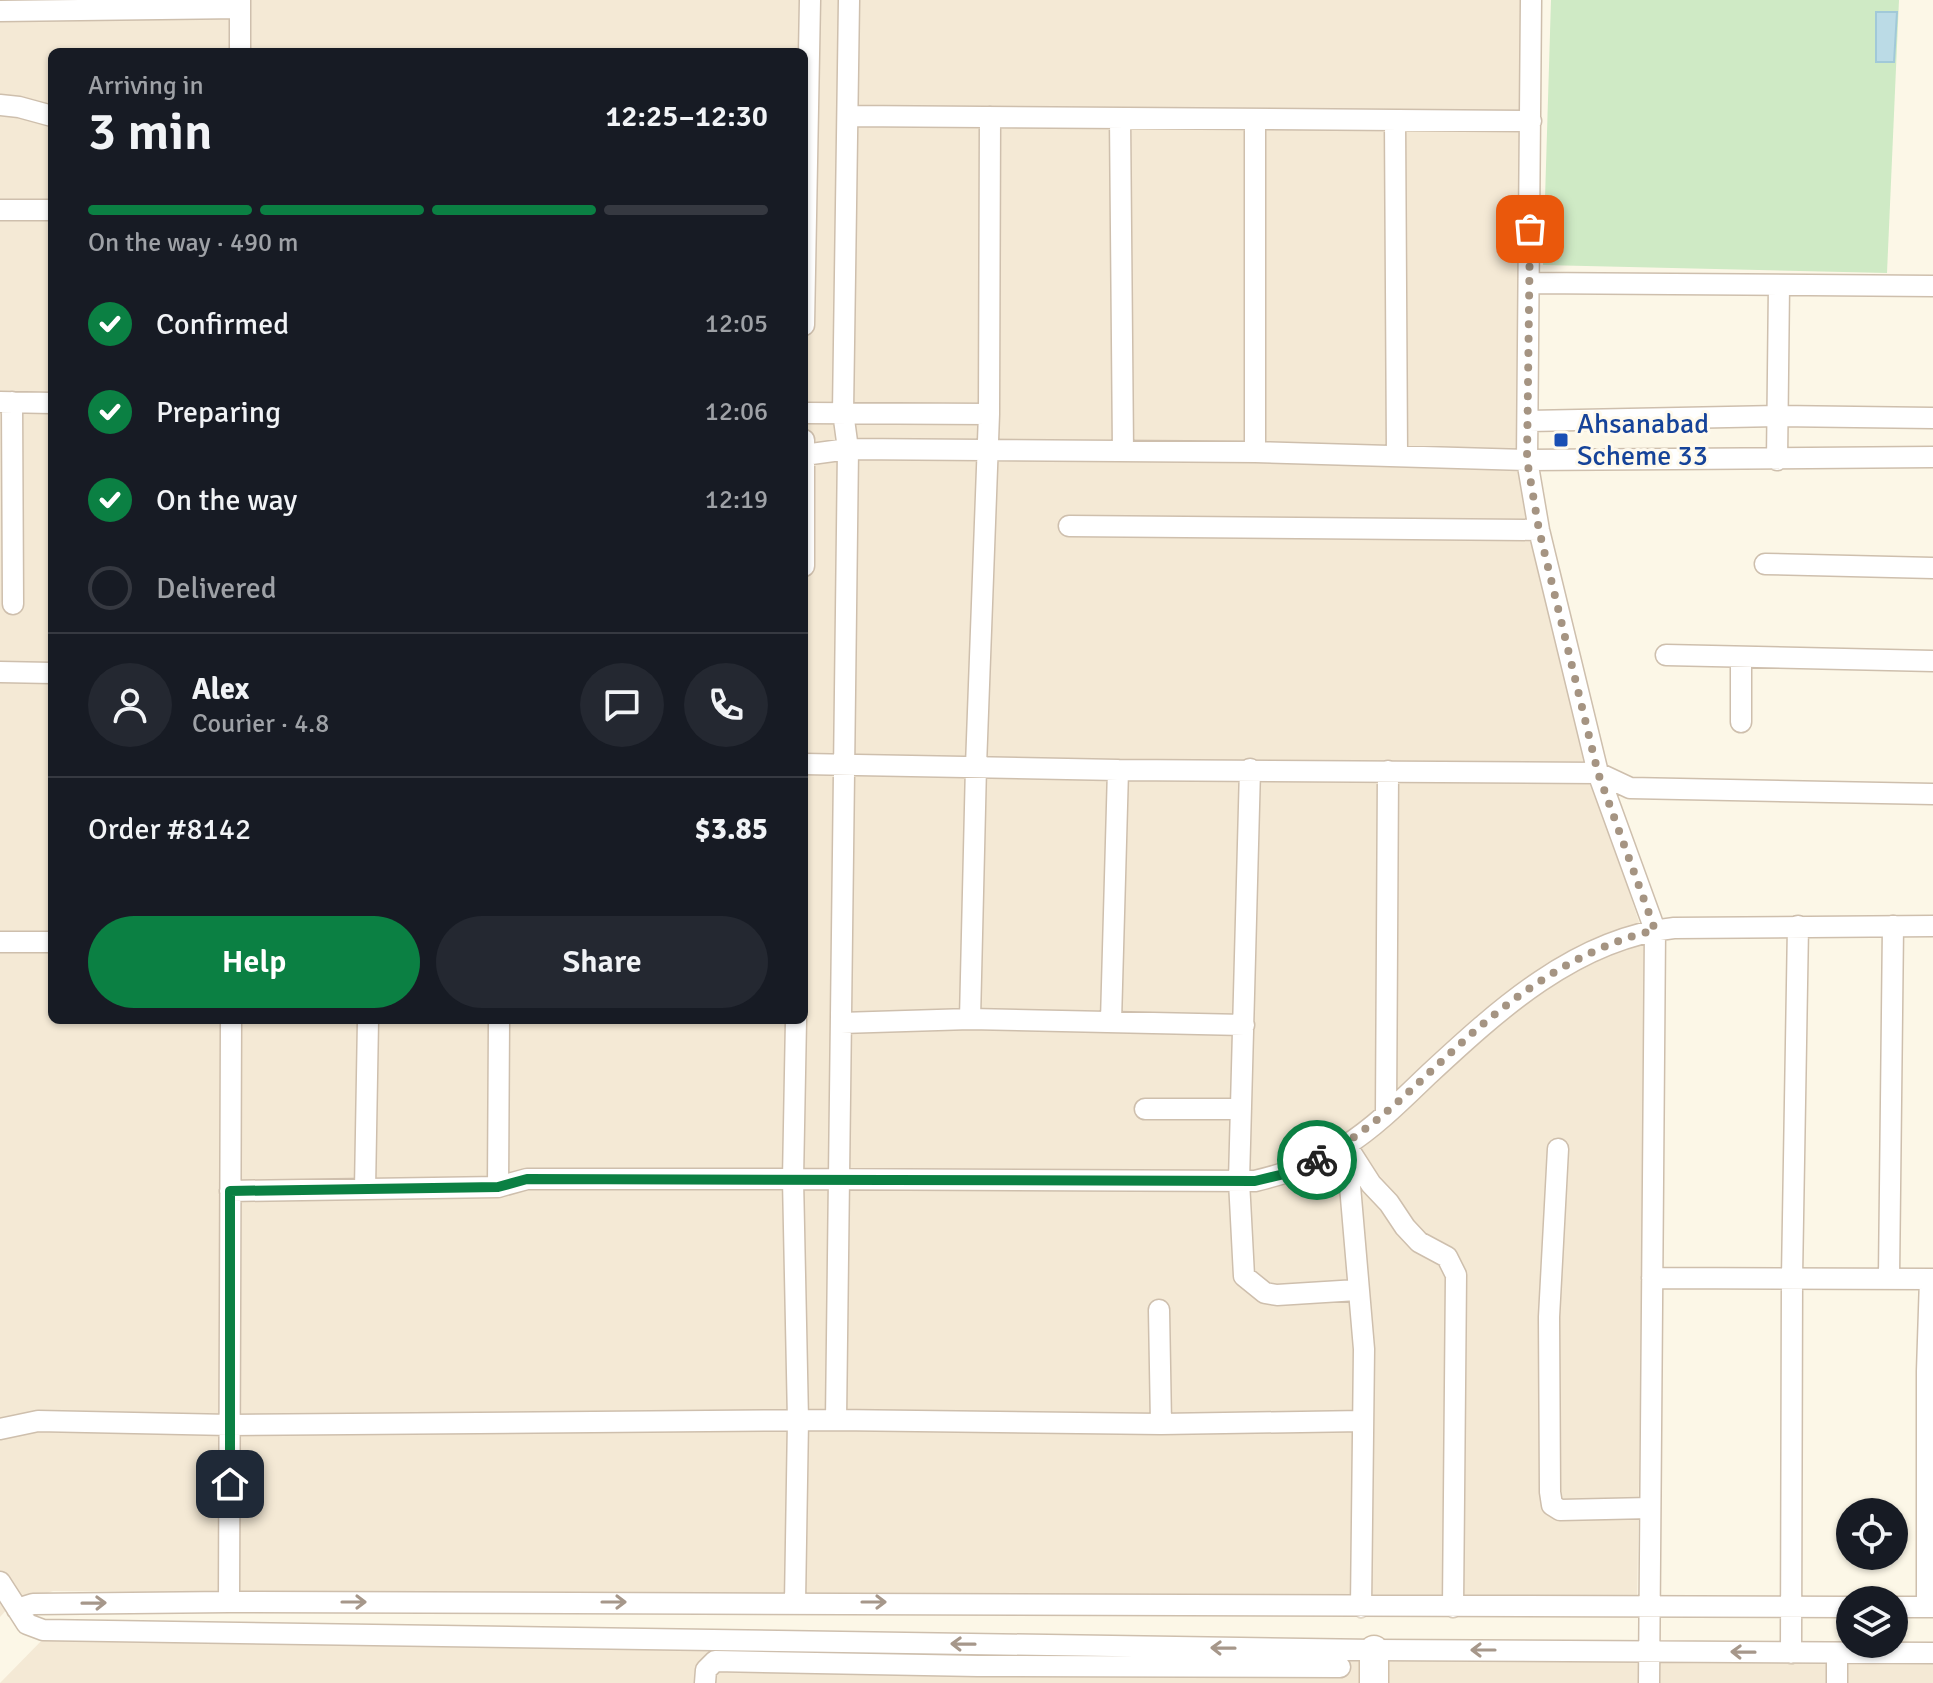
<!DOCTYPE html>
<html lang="en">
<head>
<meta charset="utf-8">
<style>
	:root { --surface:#171b24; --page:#242831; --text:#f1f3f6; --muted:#9ea1a6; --line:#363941; --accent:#0b8043 }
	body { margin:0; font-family:Signika,sans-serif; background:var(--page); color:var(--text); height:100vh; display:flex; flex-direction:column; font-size:30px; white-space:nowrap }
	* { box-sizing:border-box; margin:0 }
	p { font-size:26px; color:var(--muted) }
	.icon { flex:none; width:44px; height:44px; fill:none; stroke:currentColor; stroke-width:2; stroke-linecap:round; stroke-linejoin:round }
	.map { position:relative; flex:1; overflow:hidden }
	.side { position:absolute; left:48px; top:48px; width:760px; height:976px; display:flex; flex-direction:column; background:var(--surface); border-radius:12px; box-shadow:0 2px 6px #0004 }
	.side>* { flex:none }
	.fabs { position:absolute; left:1836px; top:1498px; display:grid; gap:16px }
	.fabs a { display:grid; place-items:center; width:72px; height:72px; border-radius:50%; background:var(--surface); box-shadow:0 2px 6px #0004; font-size:40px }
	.pin { position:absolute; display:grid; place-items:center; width:68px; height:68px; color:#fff; margin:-34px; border-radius:16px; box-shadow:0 4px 12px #0006 }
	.courier { position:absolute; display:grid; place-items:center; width:80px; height:80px; margin:-40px; border:6px solid #0b8043; border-radius:50%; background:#fff; color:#222; box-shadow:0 2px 10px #0007 }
	.head em { font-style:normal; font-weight:600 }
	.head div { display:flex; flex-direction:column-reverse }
	.head { display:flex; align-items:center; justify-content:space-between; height:136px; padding:0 40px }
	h1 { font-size:52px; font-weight:600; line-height:60px }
	.bar { display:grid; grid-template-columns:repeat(4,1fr); gap:12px 8px; align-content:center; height:96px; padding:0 40px }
	.bar i { height:10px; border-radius:6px; background:var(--line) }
	.bar .selected { background:var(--accent) }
	.bar p { grid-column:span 4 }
	.line { display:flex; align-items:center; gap:20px; padding:0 40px; border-top:2px solid var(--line) }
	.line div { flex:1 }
	.round { display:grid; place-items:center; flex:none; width:84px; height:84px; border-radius:42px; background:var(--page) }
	ol { padding:0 40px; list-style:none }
	li { display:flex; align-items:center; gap:24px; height:88px }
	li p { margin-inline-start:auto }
	li .icon { padding:8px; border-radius:50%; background:var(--accent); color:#fff; stroke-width:4 }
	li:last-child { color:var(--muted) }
	li i { width:44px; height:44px; border:4px solid var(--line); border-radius:50% }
	.action { display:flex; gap:16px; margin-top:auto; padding:16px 40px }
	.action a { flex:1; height:92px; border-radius:48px; background:var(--accent); color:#fff; font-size:32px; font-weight:600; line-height:92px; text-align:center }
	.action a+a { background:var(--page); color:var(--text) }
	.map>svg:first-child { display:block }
	.residential { fill:#f4e9d5; fill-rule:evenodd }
	.green { fill:#cfeac5 }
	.water { fill:#bbdbe6; stroke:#a1c9d8; stroke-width:2 }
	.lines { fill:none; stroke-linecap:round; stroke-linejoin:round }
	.street-casing { stroke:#cebfad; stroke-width:23 }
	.secondary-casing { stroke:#d1c0aa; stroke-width:31 }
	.street { stroke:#fff; stroke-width:20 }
	.secondary { stroke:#fff; stroke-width:28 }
	.oneway { stroke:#a6978a }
	.done { stroke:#a59482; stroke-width:8; stroke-dasharray:0 14.4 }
	.route { stroke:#0b8043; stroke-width:10 }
	.transit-dot { fill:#1a4fb4; stroke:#fffaed; stroke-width:3 }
	.labels { text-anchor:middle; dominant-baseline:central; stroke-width:6; stroke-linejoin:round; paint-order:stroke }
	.transit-label { font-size:28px; fill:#164399; stroke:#fffaed; text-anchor:start }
</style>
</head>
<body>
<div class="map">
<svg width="1933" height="1683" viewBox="0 0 1933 1683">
	<rect width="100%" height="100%" fill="#fcf7e7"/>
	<path class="residential" d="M0 0H1521L1526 524 1587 761 1647 947 1637 1608 53 1591 9 1607 0 1617ZM52 52H804V1020H52Z
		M48 1634 1933 1648V1683H0Z"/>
	<path class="green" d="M1551 0H1899L1887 273 1543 265Z"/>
	<path class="water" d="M1876 12H1897L1894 62H1876Z"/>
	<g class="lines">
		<defs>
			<path id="street" d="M240 0V52
				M1531 0 1527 460 1539 530 1598 773 1655 930 1649 1683
				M0 11 240 8
				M0 105 19 107 52 116
				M849 116 1531 121
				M1120 118 1123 451
				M1255 120V452
				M1395 121 1397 455
				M0 210H52
				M1529 283 1933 286
				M804 325 810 0
				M0 402 52 403
				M12 402 13 604
				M804 413 989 414
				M1529 421 1778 416 1933 418
				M804 440V566
				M804 455 848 449 1255 452 1527 460 1933 457
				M1777 460 1779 285
				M1069 526 1539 530
				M1765 564 1933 568
				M1666 655 1933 661
				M0 672 52 673
				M1741 722V657
				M804 764 1118 770 1598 773 1630 788 1933 794
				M1250 769 1239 1181 1244 1276 1265 1293 1277 1295 1357 1290
				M0 942H52
				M970 1019 976 766 989 414 990 117
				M796 1020 793 1179 1255 1181C1287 1173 1316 1164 1345 1146 1375 1127 1402 1100 1428 1075 1497 1011 1576 938 1674 928L1933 926
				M1111 1021 1118 770
				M841 1023 970 1019 1244 1025
				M1145 1109H1241
				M1386 1114 1388 771
				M1346 1145 1371 1184 1389 1203 1405 1227 1419 1242 1447 1257 1456 1275 1453 1607
				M1558 1149 1549 1317 1550 1492 1552 1505 1560 1510 1650 1508
				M1347 1151 1364 1349 1361 1607
				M498 1187 499 1020
				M365 1189 368 1020
				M230 1191 498 1187 527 1179H793L798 1420 795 1602
				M1889 1277 1893 926
				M1652 1278 1933 1279
				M1159 1310 1161 1424
				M836 1420 1161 1424 1363 1421
				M0 1429 38 1421 230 1425 836 1420 848 449 843 412 849 0
				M0 1582 27 1624 43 1630 1374 1650 1933 1653
				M229 1602 231 1020
				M1894 1607H1933
				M1927 1607V1371L1930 1279
				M17 1609 33 1604 229 1602 1850 1607
				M1791 1653 1792 1277 1798 926
				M705 1683 706 1670 715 1661 978 1666 1340 1667
				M1837 1683V1653"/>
			<path id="secondary" d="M1374 1683V1650"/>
		</defs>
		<use href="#street" class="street-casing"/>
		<use href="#secondary" class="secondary-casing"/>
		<use href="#street" class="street"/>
		<use href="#secondary" class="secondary"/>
	</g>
	<defs><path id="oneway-shaft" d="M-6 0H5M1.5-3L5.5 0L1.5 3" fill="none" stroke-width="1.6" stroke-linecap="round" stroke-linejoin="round" transform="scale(2)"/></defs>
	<g class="oneway">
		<use href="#oneway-shaft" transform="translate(354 1602)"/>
		<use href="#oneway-shaft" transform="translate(614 1602)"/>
		<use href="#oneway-shaft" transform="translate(874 1602)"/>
		<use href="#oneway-shaft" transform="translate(94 1603) rotate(-1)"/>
		<use href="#oneway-shaft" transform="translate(963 1644) rotate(-179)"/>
		<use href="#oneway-shaft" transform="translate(1223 1648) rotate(-179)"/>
		<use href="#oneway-shaft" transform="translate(1483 1650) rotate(180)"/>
		<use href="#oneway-shaft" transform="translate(1743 1652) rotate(-179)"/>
	</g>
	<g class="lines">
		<path class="done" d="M1317 1160C1382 1126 1428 1070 1483 1024 1533 982 1591 945 1655 930L1598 773 1539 530 1527 460 1530 229"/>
		<path class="route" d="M230 1484V1191L498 1187 527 1179 1255 1181 1297 1171 1317 1160"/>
	</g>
	<rect class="transit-dot" x="1553" y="432" width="16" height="16" rx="4"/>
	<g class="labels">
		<g class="transit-label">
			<text x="1577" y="424">Ahsanabad<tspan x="1577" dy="32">Scheme 33</tspan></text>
		</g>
	</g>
</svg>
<div class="fabs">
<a><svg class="icon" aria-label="locate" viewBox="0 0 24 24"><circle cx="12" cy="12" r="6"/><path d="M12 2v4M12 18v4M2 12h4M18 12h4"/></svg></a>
<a><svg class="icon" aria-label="layers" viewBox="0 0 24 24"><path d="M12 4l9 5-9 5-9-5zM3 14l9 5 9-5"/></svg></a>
</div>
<div class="pin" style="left:1530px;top:229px;background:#ea580c"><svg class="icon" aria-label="bag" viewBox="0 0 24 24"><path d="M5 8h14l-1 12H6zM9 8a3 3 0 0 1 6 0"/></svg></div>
<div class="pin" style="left:230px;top:1484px;background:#1f2937"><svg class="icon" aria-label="home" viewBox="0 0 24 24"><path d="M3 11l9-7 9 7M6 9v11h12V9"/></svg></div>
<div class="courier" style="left:1317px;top:1160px"><svg class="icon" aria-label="bike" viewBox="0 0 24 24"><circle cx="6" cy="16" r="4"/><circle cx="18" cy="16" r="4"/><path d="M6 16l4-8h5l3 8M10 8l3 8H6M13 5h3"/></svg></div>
<section class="side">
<div class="head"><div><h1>3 min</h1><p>Arriving in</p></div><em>12:25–12:30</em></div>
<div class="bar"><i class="selected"></i><i class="selected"></i><i class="selected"></i><i></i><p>On the way · 490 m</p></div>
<ol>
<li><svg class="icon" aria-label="check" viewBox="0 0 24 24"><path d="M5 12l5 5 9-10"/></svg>Confirmed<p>12:05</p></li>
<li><svg class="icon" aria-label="check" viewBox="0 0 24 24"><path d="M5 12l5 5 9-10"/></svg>Preparing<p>12:06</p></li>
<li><svg class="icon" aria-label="check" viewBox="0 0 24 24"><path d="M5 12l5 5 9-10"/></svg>On the way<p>12:19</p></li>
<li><i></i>Delivered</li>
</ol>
<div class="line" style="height:144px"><a class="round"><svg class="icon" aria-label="person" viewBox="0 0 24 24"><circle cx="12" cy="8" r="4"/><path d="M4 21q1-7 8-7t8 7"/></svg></a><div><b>Alex</b><p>Courier · 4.8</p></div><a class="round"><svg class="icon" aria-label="chat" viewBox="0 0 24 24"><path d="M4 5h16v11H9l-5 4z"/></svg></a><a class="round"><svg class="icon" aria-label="phone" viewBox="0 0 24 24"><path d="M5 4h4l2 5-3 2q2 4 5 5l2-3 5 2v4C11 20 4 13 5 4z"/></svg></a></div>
<div class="line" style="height:104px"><div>Order #8142</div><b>$3.85</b></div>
<div class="action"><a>Help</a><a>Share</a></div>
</section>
</div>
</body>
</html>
